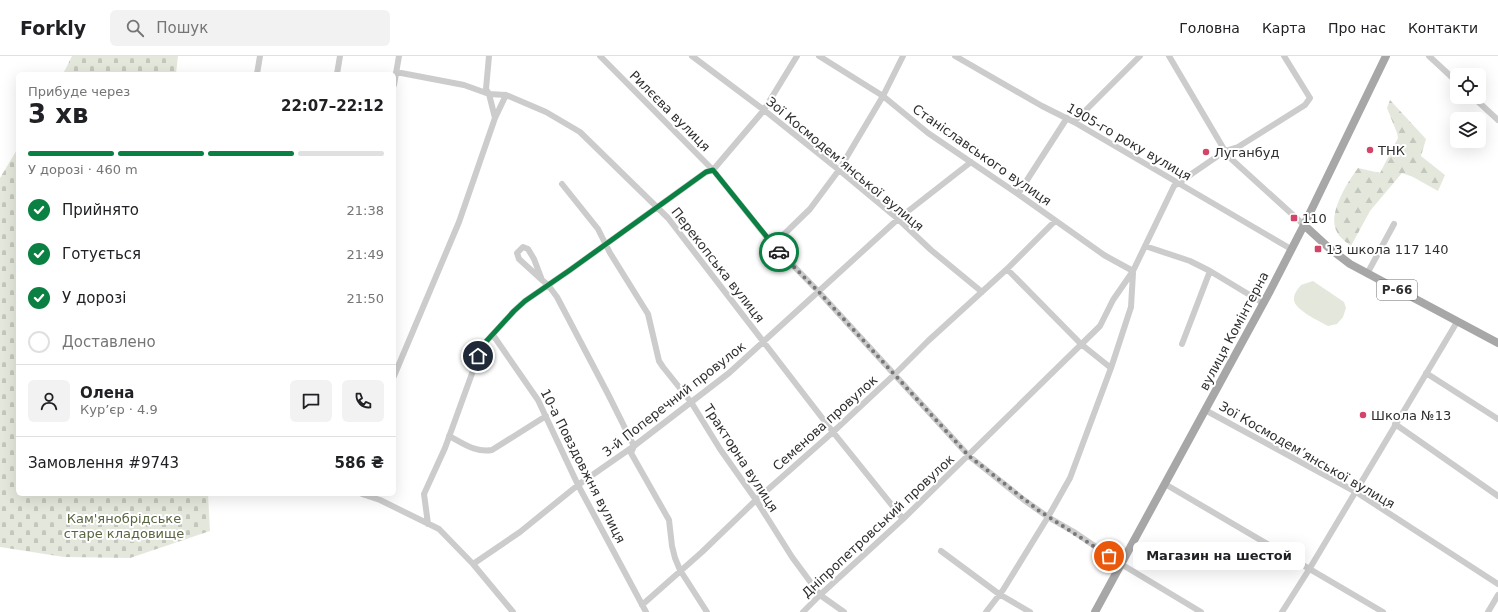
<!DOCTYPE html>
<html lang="uk">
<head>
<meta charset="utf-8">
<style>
	:root { --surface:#fff; --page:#f2f2f2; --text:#202124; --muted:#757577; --line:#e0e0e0; --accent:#0b8043 }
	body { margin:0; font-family:"DejaVu Sans",sans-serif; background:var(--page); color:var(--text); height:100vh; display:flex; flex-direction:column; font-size:15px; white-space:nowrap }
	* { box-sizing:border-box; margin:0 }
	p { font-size:13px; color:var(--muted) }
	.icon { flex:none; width:22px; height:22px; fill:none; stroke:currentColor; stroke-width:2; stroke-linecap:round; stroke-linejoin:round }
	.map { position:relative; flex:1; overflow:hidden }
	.sheet { position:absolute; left:16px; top:16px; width:380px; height:424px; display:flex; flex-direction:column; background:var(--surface); border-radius:6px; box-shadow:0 4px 16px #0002 }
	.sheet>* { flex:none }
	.fabs { position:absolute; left:1450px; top:12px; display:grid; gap:8px }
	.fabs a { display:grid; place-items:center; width:36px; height:36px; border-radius:6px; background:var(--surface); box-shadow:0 4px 16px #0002; font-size:20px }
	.pin { position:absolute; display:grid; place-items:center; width:34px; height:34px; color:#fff; margin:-17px; border:2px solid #fff; border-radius:50%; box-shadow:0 1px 4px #0007 }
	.courier { position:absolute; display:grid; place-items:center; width:40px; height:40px; margin:-20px; border:3px solid #0b8043; border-radius:50%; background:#fff; color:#222; box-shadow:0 1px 5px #0007 }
	.bubble { position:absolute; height:28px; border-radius:6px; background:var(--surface); box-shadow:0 4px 16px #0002; font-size:13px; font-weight:700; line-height:28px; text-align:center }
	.head em { font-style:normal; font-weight:700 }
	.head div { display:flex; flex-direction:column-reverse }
	.head { display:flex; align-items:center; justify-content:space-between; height:68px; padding:0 12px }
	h1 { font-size:26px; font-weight:700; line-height:30px }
	.bar { display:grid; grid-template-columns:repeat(4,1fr); gap:6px 4px; align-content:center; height:48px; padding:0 12px }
	.bar i { height:5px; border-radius:3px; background:var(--line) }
	.bar .active { background:var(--accent) }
	.bar p { grid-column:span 4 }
	.line { display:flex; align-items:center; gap:10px; padding:0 12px; border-top:1px solid var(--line) }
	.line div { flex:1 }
	.round { display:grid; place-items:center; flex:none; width:42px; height:42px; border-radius:6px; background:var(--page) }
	ol { padding:0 12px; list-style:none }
	li { display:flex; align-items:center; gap:12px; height:44px }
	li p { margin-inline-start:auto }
	li .icon { padding:4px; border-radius:50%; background:var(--accent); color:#fff; stroke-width:4 }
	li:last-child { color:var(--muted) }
	li i { width:22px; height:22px; border:2px solid var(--line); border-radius:50% }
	header { display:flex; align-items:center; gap:24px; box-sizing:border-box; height:56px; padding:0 20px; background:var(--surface); border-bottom:1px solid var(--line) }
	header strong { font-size:19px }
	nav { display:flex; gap:22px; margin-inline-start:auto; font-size:14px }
	.search { width:280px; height:36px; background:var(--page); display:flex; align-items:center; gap:10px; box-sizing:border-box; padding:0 14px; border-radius:6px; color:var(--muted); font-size:15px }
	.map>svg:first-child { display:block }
	.forest { fill:url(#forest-firs) }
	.cemetery { fill:url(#cemetery-stones) }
	.garden { fill:#e4e8dc }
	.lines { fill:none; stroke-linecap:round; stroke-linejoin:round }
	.minor { stroke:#ccc; stroke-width:6 }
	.major { stroke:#a7a7a7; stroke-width:8 }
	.done { stroke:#787878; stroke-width:4; stroke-dasharray:0 7.2 }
	.route { stroke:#0b8043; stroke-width:5 }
	.poi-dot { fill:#d24568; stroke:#fff; stroke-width:1.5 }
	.labels { text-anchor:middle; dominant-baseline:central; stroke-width:4; stroke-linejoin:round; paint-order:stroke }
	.shield { fill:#fff; stroke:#6d6d6d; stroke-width:1 }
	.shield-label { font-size:12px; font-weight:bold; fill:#2f2f2f }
	.street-label { font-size:13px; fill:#2f2f2f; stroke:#fff }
	.poi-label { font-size:13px; fill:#2f2f2f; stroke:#fff; text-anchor:start }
	.park-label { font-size:13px; fill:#596641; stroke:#fff }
</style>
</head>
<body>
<header>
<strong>Forkly</strong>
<div class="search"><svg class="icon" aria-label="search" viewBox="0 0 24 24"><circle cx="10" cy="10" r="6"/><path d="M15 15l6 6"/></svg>Пошук</div>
<nav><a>Головна</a><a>Карта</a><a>Про нас</a><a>Контакти</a></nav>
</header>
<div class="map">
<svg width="1498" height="556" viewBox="0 0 1498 556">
	<defs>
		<pattern id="forest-firs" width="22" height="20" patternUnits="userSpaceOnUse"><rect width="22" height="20" fill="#e4e8dc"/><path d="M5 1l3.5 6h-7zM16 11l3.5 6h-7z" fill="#c4c7bd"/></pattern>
		<pattern id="cemetery-stones" width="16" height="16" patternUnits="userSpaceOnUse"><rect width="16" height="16" fill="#e4e8dc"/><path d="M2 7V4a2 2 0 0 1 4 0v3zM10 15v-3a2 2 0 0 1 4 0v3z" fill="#c4c7bd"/></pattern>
	</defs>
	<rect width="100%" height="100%" fill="#fff"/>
	<path class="forest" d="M1390 44 1426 83 1421 100 1445 119 1438 135 1413 121 1402 117 1370 155 1351 190C1346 186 1340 182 1337 176 1327 158 1347 127 1358 112L1380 117 1398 82 1397 77 1387 52Z"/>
	<path class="cemetery" d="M72 0H178L176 18H63Z
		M18 92V438H208L210 475 130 502 64 501 0 491V122Z"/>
	<path class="garden" d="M1313 225 1344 246 1346 252 1343 261 1337 268 1328 270C1319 265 1293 253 1294 243 1294 237 1298 233 1301 229Z"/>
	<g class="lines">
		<path class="minor" d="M600 0 713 114 773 189 818 235 969 400 1024 444 1048 461 1074 476 1121 508 1201 556
			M692 0 764 54 839 114 898 163 931 194 982 236
			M819 0 883 40 928 77 1018 138 1104 199 1133 215
			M955 0 1042 50 1074 66 1291 193
			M1169 0 1228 100 1304 169
			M1429 0 1457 26
			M396 16 464 29 489 38 506 39 546 56 580 76 668 162 833 376 903 463
			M257 18 260 0
			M337 18 340 0
			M394 29 399 0
			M1473 41 1498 64
			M495 62 506 39
			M1074 66 1140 0
			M562 128 598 173 610 197 648 258 659 305 663 311 691 346 720 393 756 444 792 501 820 539 844 556
			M1018 138 1067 62
			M773 189 810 153 839 114 883 40 903 0
			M1145 190 1190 205 1210 215 1263 247
			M1007 213 1081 288 1111 312
			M1367 218 1394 168
			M542 224 519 203 517 197 523 191 528 193 534 203 542 224 548 229 557 241 608 338 634 390
			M493 279 538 344 578 429 646 556
			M1182 288 1210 215
			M1426 317 1498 363
			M394 320 459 166 495 62 489 38 486 33 489 0
			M1205 354 1356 436 1498 528
			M1395 368 1498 440
			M449 380C463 387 475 397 492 394L546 360
			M634 390 631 397 669 464 672 490 675 502 680 514 707 556
			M1165 428 1383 556
			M362 438 380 444 439 473 473 508 513 556
			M428 468 424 438 445 392 482 290 514 255 525 245 570 214 706 116 713 114 764 54 797 0
			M941 495 999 538 1030 556
			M473 508 520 476 578 429 634 390 729 317 898 163 971 106
			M642 549 702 496 756 444 833 376 895 318 928 285 1007 213 1055 165
			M803 556 820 539 903 463 1100 270 1113 244 1133 215 1174 130 1225 95 1238 91 1305 49 1310 42 1284 0
			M986 556 1003 534 1048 461 1070 422 1111 312 1131 251 1133 217
			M1282 556 1310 512 1457 266
			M1488 556 1498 539"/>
		<path class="major" d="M1304 169 1329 192 1350 208 1498 287
			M1095 556 1270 235 1304 169 1386 0"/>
	</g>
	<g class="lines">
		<path class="done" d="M779 196 818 235 969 400 1038 454 1109 500"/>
		<path class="route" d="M478 300 482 290 514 255 525 245 570 214 706 116 713 114 779 196"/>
	</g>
	<g class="poi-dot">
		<circle cx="1370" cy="94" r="4"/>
		<circle cx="1206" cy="96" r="4"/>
		<rect x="1290" y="158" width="8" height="8" rx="2"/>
		<rect x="1314" y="189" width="8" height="8" rx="2"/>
		<circle cx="1363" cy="359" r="4"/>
	</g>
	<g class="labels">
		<rect class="shield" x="1377" y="224" width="40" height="20" rx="3"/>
		<g class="shield-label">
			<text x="1397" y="234">Р-66</text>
		</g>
		<g class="street-label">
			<text transform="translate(670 55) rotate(45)">Рилєєва вулиця</text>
			<text transform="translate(1129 86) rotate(30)">1905-го року вулиця</text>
			<text transform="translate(982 99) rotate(35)">Станіславського вулиця</text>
			<text transform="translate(845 108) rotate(40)">Зої Космодем’янської вулиця</text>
			<text transform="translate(718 209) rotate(52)">Перекопська вулиця</text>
			<text transform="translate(1234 275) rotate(-62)">вулиця Комінтерна</text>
			<text transform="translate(674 343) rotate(-38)">3-й Поперечний провулок</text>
			<text transform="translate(825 367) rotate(-42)">Семенова провулок</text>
			<text transform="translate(1307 399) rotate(30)">Зої Космодем’янської вулиця</text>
			<text transform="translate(741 402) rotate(57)">Тракторна вулиця</text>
			<text transform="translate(583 410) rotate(63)">10-а Повздовжня вулиця</text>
			<text transform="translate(878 470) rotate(-43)">Дніпропетровський провулок</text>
		</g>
		<g class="poi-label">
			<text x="1378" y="94">ТНК</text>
			<text x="1214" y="96">Луганбуд</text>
			<text x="1302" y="162">110</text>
			<text x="1326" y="193">13 школа 117 140</text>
			<text x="1371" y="359">Школа №13</text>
		</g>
		<g class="park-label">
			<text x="124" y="462">Кам'янобрідське<tspan x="124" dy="15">старе кладовище</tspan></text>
		</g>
	</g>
</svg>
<div class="fabs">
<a><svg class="icon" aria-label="locate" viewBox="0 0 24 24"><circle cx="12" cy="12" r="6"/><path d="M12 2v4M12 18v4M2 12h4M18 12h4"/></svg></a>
<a><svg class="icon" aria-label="layers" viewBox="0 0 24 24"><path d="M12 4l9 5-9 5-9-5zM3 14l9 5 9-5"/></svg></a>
</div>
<div class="pin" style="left:1109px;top:500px;background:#ea580c"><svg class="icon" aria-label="bag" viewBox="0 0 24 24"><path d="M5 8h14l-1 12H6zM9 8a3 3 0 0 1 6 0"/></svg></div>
<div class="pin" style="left:478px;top:300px;background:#1f2937"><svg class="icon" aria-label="home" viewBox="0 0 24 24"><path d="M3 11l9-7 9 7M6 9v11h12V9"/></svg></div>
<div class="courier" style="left:779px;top:196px"><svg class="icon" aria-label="car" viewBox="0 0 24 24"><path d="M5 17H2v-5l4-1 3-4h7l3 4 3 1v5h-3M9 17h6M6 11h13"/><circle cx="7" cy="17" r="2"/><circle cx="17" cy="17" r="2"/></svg></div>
<div class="bubble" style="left:1133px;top:486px;width:172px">Магазин на шестой</div>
<section class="sheet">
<div class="head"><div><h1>3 хв</h1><p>Прибуде через</p></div><em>22:07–22:12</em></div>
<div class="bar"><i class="active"></i><i class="active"></i><i class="active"></i><i></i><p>У дорозі · 460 m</p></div>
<ol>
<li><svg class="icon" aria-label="check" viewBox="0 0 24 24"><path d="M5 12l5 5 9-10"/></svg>Прийнято<p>21:38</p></li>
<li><svg class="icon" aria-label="check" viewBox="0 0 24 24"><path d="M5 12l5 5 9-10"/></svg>Готується<p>21:49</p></li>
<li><svg class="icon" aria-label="check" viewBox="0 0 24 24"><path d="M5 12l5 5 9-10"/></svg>У дорозі<p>21:50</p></li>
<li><i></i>Доставлено</li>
</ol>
<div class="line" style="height:72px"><a class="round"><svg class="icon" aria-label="person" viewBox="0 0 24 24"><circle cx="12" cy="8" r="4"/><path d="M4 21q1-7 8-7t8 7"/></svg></a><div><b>Олена</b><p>Кур’єр · 4.9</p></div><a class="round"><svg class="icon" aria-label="chat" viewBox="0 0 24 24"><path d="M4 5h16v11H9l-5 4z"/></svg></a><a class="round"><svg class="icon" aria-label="phone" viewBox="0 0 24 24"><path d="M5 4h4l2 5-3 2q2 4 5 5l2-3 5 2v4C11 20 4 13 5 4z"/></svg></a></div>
<div class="line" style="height:52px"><div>Замовлення #9743</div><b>586 ₴</b></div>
</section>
</div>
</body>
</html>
